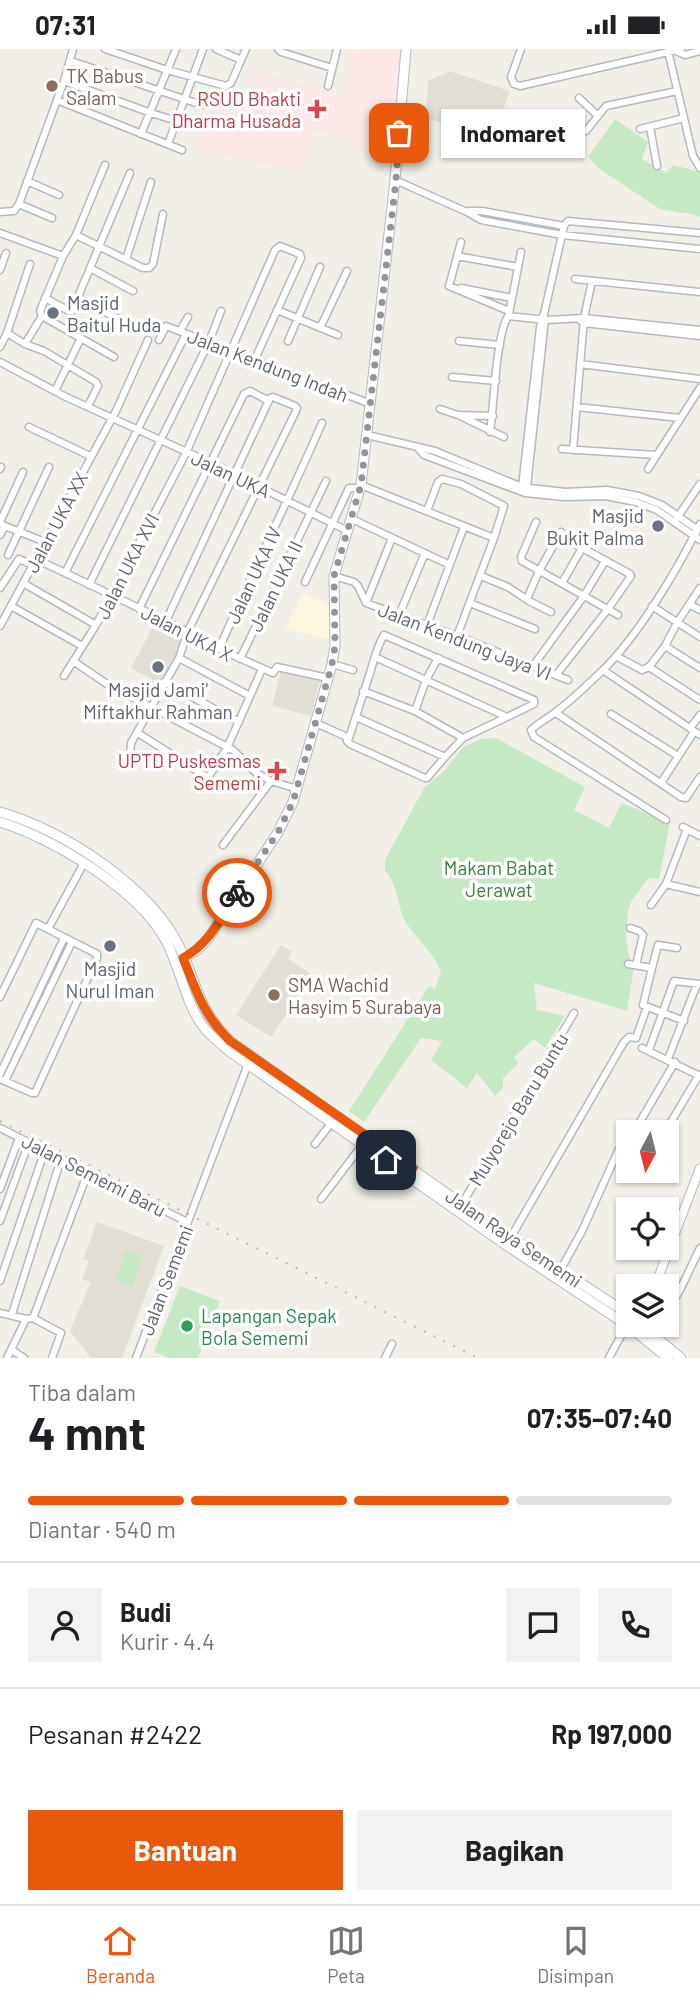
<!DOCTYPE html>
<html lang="id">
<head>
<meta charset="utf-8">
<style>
	:root { --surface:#fff; --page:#f2f2f2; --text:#202124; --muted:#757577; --line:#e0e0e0; --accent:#ea580c }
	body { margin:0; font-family:Barlow,sans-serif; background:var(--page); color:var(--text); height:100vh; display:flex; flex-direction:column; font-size:26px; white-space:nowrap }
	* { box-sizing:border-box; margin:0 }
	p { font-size:23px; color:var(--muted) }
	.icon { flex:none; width:38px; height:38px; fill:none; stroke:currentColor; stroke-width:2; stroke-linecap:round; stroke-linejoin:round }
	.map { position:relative; height:1309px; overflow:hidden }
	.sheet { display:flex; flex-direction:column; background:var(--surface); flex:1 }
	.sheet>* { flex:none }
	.needle { width:46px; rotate:187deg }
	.controls { position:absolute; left:616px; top:1071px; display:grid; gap:14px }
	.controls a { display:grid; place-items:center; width:63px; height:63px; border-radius:0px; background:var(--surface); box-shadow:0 2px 5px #0004; font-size:35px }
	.pin { position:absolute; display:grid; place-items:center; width:60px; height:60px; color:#fff; margin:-30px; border-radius:14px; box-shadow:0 4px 10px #0006 }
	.courier { position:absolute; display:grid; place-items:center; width:70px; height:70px; margin:-35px; border:5px solid #ea580c; border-radius:50%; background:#fff; color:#222; box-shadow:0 2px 9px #0007 }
	.bubble { position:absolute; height:49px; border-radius:0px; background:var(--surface); box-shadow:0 2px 5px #0004; font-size:23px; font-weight:700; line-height:49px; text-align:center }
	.headline em { font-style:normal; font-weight:700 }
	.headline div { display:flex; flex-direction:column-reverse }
	.headline { display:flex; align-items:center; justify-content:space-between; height:119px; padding:0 28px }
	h1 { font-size:46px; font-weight:700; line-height:52px }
	.bar { display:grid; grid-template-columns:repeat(4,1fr); gap:10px 7px; align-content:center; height:84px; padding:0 28px }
	.bar i { height:9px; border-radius:5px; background:var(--line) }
	.bar .selected { background:var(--accent) }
	.bar p { grid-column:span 4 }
	.line { display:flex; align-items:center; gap:18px; padding:0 28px; border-top:2px solid var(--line) }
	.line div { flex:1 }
	.round { display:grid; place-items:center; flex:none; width:74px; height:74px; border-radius:0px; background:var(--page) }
	.primary-button { display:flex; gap:14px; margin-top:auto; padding:14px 28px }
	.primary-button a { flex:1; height:80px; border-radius:0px; background:var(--accent); color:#fff; font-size:28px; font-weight:700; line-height:80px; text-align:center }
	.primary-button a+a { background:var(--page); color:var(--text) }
	.status { display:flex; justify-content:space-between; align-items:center; height:49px; padding:0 35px; background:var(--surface); direction:ltr }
	.status svg { height:19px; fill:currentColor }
	.tab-bar { display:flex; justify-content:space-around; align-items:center; height:98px; border-top:2px solid var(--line); background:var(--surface); font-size:19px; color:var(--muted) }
	.tab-bar a { display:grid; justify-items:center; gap:4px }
	.tab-bar .selected { color:var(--accent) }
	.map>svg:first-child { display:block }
	.commercial { fill:#fef7e0 }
	.education { fill:#e1ded6 }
	.medical { fill:#fce8e6 }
	.green { fill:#c5e8c5 }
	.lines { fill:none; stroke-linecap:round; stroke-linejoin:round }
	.minor-casing { stroke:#b5b8bc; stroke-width:9 }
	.tertiary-casing { stroke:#b5b8bc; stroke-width:10 }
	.secondary-casing { stroke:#b6babf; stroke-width:11 }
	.minor { stroke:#fff; stroke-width:6 }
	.tertiary { stroke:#fff; stroke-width:8 }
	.secondary { stroke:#fff; stroke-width:9 }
	.rail { stroke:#b6b7b8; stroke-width:2; stroke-dasharray:2 9; stroke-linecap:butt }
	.done { stroke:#929495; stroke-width:7; stroke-dasharray:0 12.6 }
	.route { stroke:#ea580c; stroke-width:9 }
	.education-dot { fill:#8d6e63; stroke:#fff; stroke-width:2.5 }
	.health-dot { fill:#e0444e; stroke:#fff; stroke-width:2.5 }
	.worship-dot { fill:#6b7280; stroke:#fff; stroke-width:2.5 }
	.leisure-dot { fill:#2e9e5b; stroke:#fff; stroke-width:2.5 }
	.labels { text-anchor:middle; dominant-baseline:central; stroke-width:7; stroke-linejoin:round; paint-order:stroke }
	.education-label { font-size:19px; fill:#785e54; stroke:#fff; text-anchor:start }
	.health-label { font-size:19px; fill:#be3a42; stroke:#fff; text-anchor:end }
	.worship-label { font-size:19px; fill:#5b616d; stroke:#fff }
	.street-label { font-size:19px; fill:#5f6368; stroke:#fff }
	.park-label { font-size:19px; fill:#348238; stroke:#fff }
	.leisure-label { font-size:19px; fill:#27864d; stroke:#fff; text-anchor:start }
</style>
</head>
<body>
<div class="status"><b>07:31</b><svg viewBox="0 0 49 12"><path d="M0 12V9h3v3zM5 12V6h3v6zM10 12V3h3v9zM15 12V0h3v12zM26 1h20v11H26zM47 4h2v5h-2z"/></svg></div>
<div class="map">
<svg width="700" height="1309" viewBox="0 0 700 1309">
	<rect width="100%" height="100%" fill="#f1efe8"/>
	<path class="commercial" d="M303 544 333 558 332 591 285 580Z"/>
	<path class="education" d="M450 22 510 42 493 90 426 69 428 32Z
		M156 572 185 586 161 635 131 619Z
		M281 621 320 631 311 667 272 657Z
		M281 896 292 903 288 910 313 926 271 988 236 966Z
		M97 1173 164 1197 122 1309H91L70 1282 91 1233 82 1230 89 1212 83 1210Z"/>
	<path class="medical" d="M353 0H406L395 112 350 95 349 89 313 81 302 122 195 100 211 55 223 56 232 63 236 48 246 50 255 21 343 48Z"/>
	<path class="green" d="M615 70 648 93 642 110 666 124 673 116 700 123V168L688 164H682L660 160 598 119 588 108Z
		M496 689 585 738 574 761 609 779 621 754 670 773 659 830 649 829 632 851 628 861 626 890 629 908 634 917 627 962 534 934 537 961 565 967 545 999 534 990 514 1008 519 1014 503 1029V1039L495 1047 477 1024 467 1039 431 1011 442 992 421 989 364 1073 349 1062 429 937 435 940 441 923C433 901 413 888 403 868 397 852 397 834 385 822V811L424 739 446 720 463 698 481 690Z
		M127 1201 143 1207 132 1237 116 1231Z
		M180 1237 220 1252 198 1309H170L154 1303Z"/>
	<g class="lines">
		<defs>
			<path id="minor" d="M105 0 167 21 226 37 231 34 246 0
				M216 0 241 11
				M278 0 281 3 332 19
				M521 0 511 28 514 35 520 37 681 0
				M668 2 693 107 700 119
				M676 2 685 6 700 2
				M71 12 202 56
				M64 32 151 64 190 76
				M328 37 337 0
				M579 49 597 66
				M57 51 182 101
				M650 78 657 117
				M640 80 684 69
				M586 82 606 57 677 42
				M141 85 176 0
				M168 95 203 0
				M395 131 467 163 481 171 562 186 700 200
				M27 132 59 146
				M19 155 52 169
				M469 162H482L564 177 568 172 700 184
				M0 163 14 162 19 155 64 32 73 0
				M0 184 63 207
				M76 186 143 219H149L153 215 163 165
				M461 193 449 237 509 262
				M457 207 518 218
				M126 210 151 133
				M90 219 133 242
				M0 221 6 204
				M575 230 700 243
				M461 239 512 249
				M77 248 121 271
				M45 249 69 262H72L130 124
				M277 261 338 286
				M509 265 521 203
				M42 267 40 262 63 207 76 186 105 116
				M42 267 25 295 44 302 96 333 98 337 88 357
				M42 267 114 308
				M581 272 584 274 700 287
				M320 279 347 222
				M180 282 188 268
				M7 284 25 295
				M159 291 166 277 371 355
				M288 292 320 218
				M459 292 500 296
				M0 298 7 284 30 215
				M0 313 66 348 211 414 348 482
				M580 315 700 330
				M452 328 496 332
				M55 342 81 289
				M577 358 680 369
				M440 360 458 366 504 388
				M459 366 493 367
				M29 378 90 407
				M490 383C494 355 496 287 508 267L546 271 584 269 700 281
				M367 386 435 402 522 438 565 443 607 441 639 447 662 456 698 481
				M418 399 424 406 525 444 565 448 606 447 636 453 657 461 700 491
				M562 400 656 406
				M573 401 584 269 592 232
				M0 420 1 418
				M648 420 700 339
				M361 436 494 489
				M522 438 541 270 544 265 564 177
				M527 438 545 270
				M427 462 438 433 442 430 461 435 504 457 494 489 457 587
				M677 469 700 435
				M352 470 450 516
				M0 473 23 423
				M536 473 521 508 522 512 618 566
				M0 475 45 493
				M0 486 5 477
				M8 506 49 418
				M36 510 166 572 219 600 273 624 277 618 328 629
				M65 524 186 285
				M334 527 354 533 358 537 366 554 457 587 568 631
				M481 527 508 538 529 552 551 563
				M305 533 349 439H360
				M23 534 96 576
				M562 534 582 499
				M89 536 209 293 221 262
				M0 539 19 510 33 516
				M527 550 539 522 561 483
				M366 554 392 489
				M470 554 535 580
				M689 555 700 561
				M11 557 82 597
				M652 557 700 588
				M139 560 244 345 250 342 269 352
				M399 566 425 504
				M427 576 464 478
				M0 577 116 362 148 291
				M665 597 700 619
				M219 600C252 524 289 450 322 374
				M616 607 642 621 649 618 700 651
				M179 609 250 647
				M240 610 326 432
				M73 612 107 635 233 701 255 723 271 732
				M332 615 353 621
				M533 617 584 547 605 512
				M649 618 665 597 677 574 700 539
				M603 621 700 686
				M556 626 608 560 631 527 630 525 575 495
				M64 627 96 576 186 404 275 201 280 197 300 205 301 209 255 310
				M164 633 239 673
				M363 642 415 662 463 689
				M415 662 426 631 438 609
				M556 664 681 748 686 749 700 728
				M611 665 678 707
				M356 668 445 708 463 689 507 668
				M316 674 349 689C356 667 363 645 370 624 374 611 377 597 384 586L534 651V655L507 668 375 608
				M690 679 700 666
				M138 684 205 727H209L227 699 262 620
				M349 689 347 692 350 695 425 729H427L445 708
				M130 706 131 694 179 609 188 582 296 362 297 359 295 357 273 348 270 349 166 572
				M661 734 694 683
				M666 771 534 688 531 681C539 673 549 669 557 662 573 650 587 636 602 622 639 586 677 521 700 475
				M683 778 700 787
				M223 796 271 732 297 740
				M666 835 687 780
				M651 856 666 835 700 843
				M630 879 639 882 643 886 636 916
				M48 880 84 814
				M628 915 652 919 643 956 684 972
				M652 919 658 896 677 899
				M0 948 36 874 97 905V909L35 1044H32L0 1030
				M642 999 700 1027
				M649 1001 674 932 700 935
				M668 1010 697 935
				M0 1025 64 889
				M5 1032 72 893
				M0 1079 187 1173
				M634 1083 675 1013
				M665 1083 699 1026
				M315 1095 332 1073
				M0 1140 19 1089
				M321 1150 363 1095
				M462 1155 574 964
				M0 1172 29 1093
				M511 1188 624 993 629 988 636 989 647 958
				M561 1220 582 1182 618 1102 623 1094 628 1089
				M0 1232 45 1101
				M667 1263 680 1241 700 1199
				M0 1264 26 1270
				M12 1265 61 1110
				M33 1269 61 1284 52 1309
				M12 1301 24 1309
				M7 1309 26 1270 33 1269 88 1123
				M136 1309 248 1015
				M385 1309 392 1295
				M609 1309 623 1283 630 1278"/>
			<path id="tertiary" d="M655 1237 700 1119"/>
			<path id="secondary" d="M0 763C64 781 151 838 180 899 198 937 198 960 230 992L483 1170 628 1265
				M0 773C53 789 140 842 166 892 181 920 185 955 205 980 212 988 221 995 229 1002L506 1196 630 1278 668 1309
				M183 909 196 902 207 891 277 785 293 753 332 615 335 597 334 527 361 436 395 131 406 0
				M641 1276 681 1309"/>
		</defs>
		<use href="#minor" class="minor-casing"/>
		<use href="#tertiary" class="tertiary-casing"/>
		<use href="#secondary" class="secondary-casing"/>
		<use href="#minor" class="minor"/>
		<use href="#tertiary" class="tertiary"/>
		<use href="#secondary" class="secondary"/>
		<path class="rail" d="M0 1072 478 1309"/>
	</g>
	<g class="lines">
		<path class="done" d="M237 844 277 785 293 753 332 615 335 597 334 527 361 436 396 131 399 84"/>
		<path class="route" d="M237 844C222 868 209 895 183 909 197 943 203 965 230 992L413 1119 408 1127 386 1111"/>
	</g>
	<g class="education-dot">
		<circle cx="52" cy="37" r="7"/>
		<circle cx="274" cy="946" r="7"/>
	</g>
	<g class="health-dot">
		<path d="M313.5 49.5h7v7h7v7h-7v7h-7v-7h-7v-7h7z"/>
		<path d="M273.5 711.5h7v7h7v7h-7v7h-7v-7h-7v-7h7z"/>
	</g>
	<g class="worship-dot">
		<circle cx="53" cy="264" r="7"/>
		<circle cx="658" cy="477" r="7"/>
		<circle cx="158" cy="618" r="7"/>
		<circle cx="110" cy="897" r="7"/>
	</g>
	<circle class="leisure-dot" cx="187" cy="1277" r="7"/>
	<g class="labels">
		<g class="education-label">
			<text x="66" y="26">TK Babus<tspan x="66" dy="22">Salam</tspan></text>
			<text x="288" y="935">SMA Wachid<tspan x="288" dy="22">Hasyim 5 Surabaya</tspan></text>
		</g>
		<g class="health-label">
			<text x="301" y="49">RSUD Bhakti<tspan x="301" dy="22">Dharma Husada</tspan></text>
			<text x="261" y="711">UPTD Puskesmas<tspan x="261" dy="22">Sememi</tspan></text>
		</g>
		<g class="worship-label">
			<text x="67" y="253" text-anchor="start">Masjid<tspan x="67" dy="22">Baitul Huda</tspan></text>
			<text x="644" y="466" text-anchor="end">Masjid<tspan x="644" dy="22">Bukit Palma</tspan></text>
			<text x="158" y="640">Masjid Jami'<tspan x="158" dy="22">Miftakhur Rahman</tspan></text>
			<text x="110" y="919">Masjid<tspan x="110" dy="22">Nurul Iman</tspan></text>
		</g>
		<g class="street-label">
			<text transform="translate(268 316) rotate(21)">Jalan Kendung Indah</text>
			<text transform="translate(231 425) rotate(25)">Jalan UKA</text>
			<text transform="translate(56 473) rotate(-62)">Jalan UKA XX</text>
			<text transform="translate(127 517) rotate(-63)">Jalan UKA XVI</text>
			<text transform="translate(253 526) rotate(-65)">Jalan UKA IV</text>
			<text transform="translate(275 537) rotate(-64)">Jalan UKA II</text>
			<text transform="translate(187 584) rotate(27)">Jalan UKA X</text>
			<text transform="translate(465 592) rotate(21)">Jalan Kendung Jaya VI</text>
			<text transform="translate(518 1060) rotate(-59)">Mulyorejo Baru Buntu</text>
			<text transform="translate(94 1126) rotate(27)">Jalan Sememi Baru</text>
			<text transform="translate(514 1189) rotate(34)">Jalan Raya Sememi</text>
			<text transform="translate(166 1231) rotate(-69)">Jalan Sememi</text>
		</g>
		<g class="park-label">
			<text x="499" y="818">Makam Babat<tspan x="499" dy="22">Jerawat</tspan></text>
		</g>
		<g class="leisure-label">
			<text x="201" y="1266">Lapangan Sepak<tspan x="201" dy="22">Bola Sememi</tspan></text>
		</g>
	</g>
</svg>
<div class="controls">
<a><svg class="needle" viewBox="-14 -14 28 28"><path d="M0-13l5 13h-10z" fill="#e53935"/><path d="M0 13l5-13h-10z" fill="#757577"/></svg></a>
<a><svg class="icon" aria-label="locate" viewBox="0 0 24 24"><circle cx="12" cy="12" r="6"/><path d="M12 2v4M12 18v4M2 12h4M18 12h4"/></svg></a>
<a><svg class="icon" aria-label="layers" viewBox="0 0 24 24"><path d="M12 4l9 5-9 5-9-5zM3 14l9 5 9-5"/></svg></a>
</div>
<div class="pin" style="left:399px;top:84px;background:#ea580c"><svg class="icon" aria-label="bag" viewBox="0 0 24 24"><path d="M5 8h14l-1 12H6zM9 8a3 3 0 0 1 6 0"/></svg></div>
<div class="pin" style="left:386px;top:1111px;background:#1f2937"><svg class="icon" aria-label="home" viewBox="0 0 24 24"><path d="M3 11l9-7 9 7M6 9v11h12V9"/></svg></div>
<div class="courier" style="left:237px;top:844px"><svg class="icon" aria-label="bike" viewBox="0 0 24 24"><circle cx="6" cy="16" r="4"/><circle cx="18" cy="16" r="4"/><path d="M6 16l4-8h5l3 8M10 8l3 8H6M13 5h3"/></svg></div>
<div class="bubble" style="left:441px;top:60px;width:144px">Indomaret</div>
</div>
<section class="sheet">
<div class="headline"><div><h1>4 mnt</h1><p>Tiba dalam</p></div><em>07:35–07:40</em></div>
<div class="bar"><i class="selected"></i><i class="selected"></i><i class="selected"></i><i></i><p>Diantar · 540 m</p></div>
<div class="line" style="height:126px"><a class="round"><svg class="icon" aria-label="person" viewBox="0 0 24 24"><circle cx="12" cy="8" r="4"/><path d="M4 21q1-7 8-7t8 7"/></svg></a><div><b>Budi</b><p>Kurir · 4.4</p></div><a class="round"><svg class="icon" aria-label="chat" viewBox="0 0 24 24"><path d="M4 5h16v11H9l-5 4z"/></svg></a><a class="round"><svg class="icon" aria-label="phone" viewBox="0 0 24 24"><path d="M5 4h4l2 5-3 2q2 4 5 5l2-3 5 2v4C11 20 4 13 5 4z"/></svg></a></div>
<div class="line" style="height:91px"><div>Pesanan #2422</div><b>Rp 197,000</b></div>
<div class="primary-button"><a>Bantuan</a><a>Bagikan</a></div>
</section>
<nav class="tab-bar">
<a class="selected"><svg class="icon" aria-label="home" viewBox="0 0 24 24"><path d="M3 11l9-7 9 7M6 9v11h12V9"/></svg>Beranda</a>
<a><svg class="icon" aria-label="map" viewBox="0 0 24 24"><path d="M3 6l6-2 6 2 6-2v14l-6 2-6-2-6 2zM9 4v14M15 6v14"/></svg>Peta</a>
<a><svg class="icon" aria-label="saved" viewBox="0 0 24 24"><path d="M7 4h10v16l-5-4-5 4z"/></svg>Disimpan</a>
</nav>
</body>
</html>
